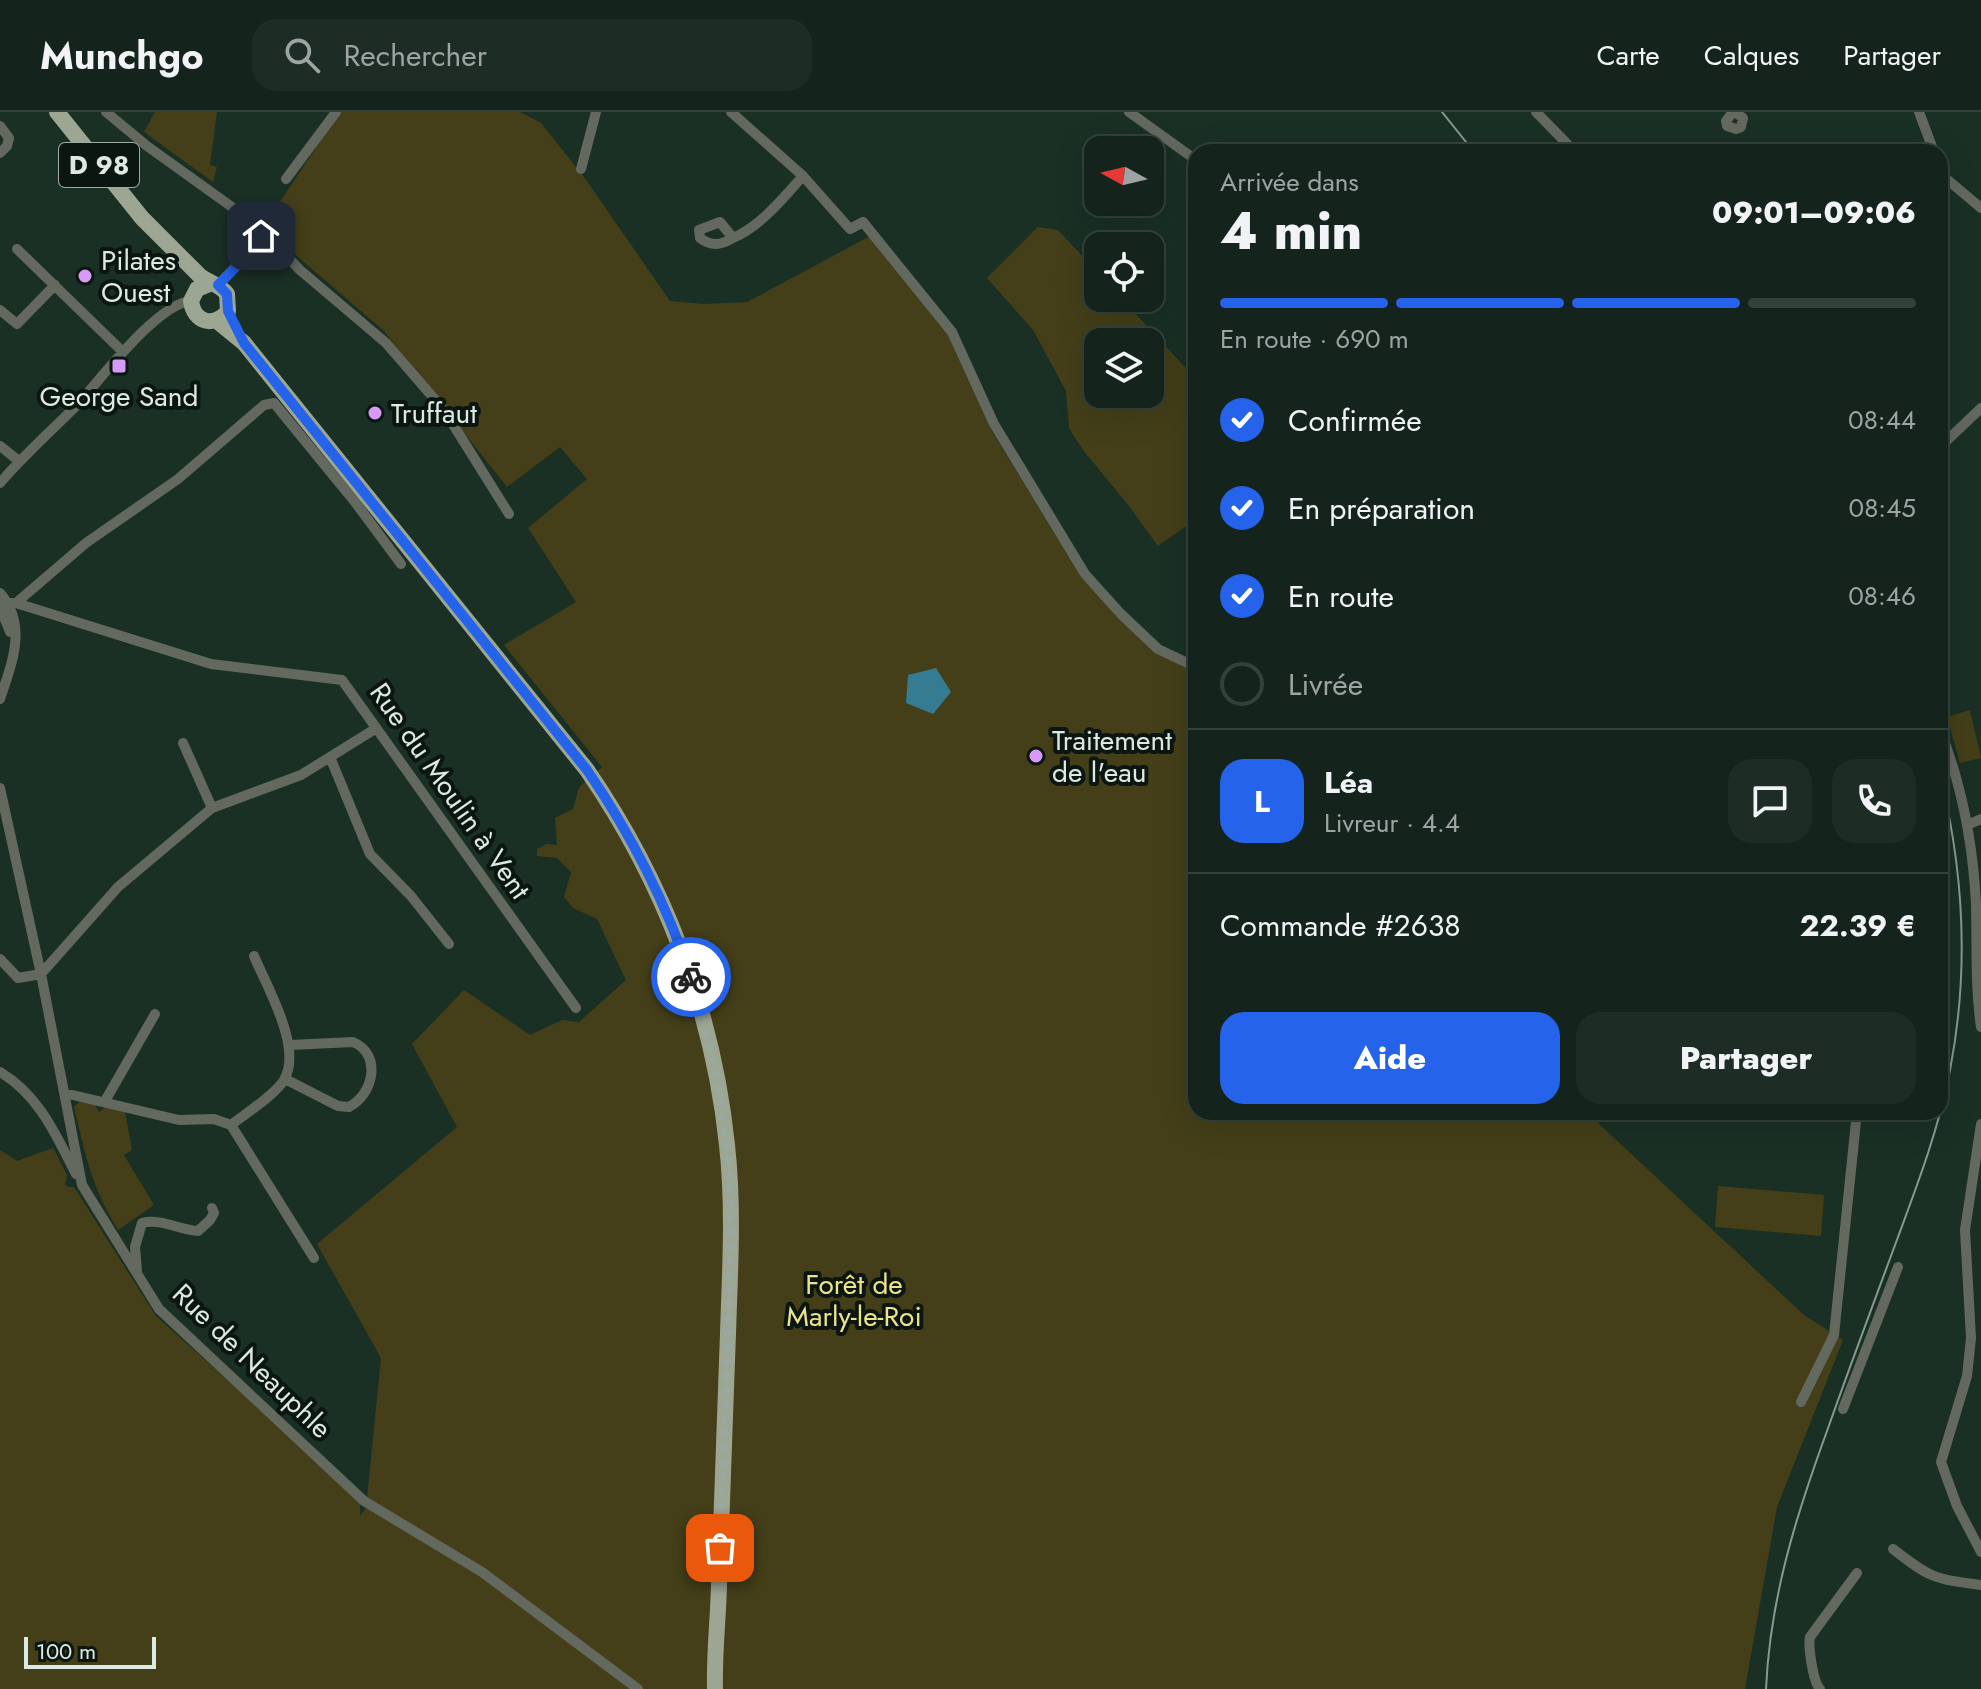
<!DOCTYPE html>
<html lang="fr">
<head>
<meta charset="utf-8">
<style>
	:root { --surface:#14241c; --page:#1d2c25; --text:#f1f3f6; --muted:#9da4a3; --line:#33413b; --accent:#2563eb }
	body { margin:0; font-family:Jost,sans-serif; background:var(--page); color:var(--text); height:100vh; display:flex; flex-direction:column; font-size:30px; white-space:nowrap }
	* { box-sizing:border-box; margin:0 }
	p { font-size:26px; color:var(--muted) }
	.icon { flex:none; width:44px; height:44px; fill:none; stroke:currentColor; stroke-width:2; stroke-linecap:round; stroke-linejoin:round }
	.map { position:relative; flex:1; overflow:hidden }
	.drawer { position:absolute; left:1188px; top:32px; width:760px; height:976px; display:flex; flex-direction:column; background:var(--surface); border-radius:24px; box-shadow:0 8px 32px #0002,0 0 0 2px var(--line) }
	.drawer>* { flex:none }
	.needle { width:52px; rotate:278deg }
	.buttons { position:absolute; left:1084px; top:24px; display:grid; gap:16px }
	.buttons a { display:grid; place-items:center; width:80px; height:80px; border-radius:16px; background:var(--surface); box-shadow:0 8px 32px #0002,0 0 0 2px var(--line); font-size:40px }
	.scale { position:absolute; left:24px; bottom:20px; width:132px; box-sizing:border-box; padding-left:8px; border:4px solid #ddeae3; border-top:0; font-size:22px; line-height:28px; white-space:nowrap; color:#ddeae3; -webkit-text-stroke:6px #0c1611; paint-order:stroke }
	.pin { position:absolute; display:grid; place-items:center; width:68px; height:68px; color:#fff; margin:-34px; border-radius:16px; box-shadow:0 4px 12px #0006 }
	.courier { position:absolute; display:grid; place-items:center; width:80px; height:80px; margin:-40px; border:6px solid #2563eb; border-radius:50%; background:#fff; color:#222; box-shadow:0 2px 10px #0007 }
	.overview em { font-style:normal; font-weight:800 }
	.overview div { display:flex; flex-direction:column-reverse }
	.overview { display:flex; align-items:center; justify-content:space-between; height:136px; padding:0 32px }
	h1 { font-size:52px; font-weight:800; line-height:60px }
	.bar { display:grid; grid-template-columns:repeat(4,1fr); gap:12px 8px; align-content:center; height:96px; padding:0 32px }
	.bar i { height:10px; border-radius:6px; background:var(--line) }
	.bar .on { background:var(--accent) }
	.bar p { grid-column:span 4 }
	.line { display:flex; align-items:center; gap:20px; padding:0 32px; border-top:2px solid var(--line) }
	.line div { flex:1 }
	.round { display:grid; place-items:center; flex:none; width:84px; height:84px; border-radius:24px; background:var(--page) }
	ol { padding:0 32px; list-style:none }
	li { display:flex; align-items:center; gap:24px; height:88px }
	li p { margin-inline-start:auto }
	li .icon { padding:8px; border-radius:50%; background:var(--accent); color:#fff; stroke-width:4 }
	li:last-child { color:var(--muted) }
	li i { width:44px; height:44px; border:4px solid var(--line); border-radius:50% }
	.button { display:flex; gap:16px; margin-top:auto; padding:16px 32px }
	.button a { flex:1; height:92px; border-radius:24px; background:var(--accent); color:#fff; font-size:32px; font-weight:800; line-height:92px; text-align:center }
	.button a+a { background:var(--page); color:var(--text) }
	header { display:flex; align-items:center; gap:48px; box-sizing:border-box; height:112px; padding:0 40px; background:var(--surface); border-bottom:2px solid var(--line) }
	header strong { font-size:38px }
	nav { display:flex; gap:44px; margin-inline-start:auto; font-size:28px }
	.search { width:560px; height:72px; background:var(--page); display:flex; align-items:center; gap:20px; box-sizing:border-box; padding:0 28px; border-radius:24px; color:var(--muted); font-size:30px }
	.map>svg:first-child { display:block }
	.green { fill:#443f19; fill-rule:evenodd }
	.water { fill:#357b92 }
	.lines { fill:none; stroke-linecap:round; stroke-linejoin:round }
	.street { stroke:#646960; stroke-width:10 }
	.primary { stroke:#9ca693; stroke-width:16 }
	.tram { stroke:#889990; stroke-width:2 }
	.done { stroke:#99a9a0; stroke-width:8; stroke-dasharray:0 14.4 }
	.route { stroke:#2563eb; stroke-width:10 }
	.poi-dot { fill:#d89af8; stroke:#0c1611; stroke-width:3 }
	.labels { text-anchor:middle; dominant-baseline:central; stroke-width:8; stroke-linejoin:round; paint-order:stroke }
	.shield { fill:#0c1611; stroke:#9eaaa4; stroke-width:2 }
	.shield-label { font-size:26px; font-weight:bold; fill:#ddeae3 }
	.poi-label { font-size:28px; fill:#ddeae3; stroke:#0c1611; text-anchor:start }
	.street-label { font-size:28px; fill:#ddeae3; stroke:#0c1611 }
	.park-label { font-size:28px; fill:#eee28b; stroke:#0c1611 }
</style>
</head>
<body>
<header>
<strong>Munchgo</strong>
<div class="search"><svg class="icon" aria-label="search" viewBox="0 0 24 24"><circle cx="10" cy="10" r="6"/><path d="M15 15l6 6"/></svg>Rechercher</div>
<nav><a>Carte</a><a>Calques</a><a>Partager</a></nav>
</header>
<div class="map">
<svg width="1981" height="1577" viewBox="0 0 1981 1577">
	<rect width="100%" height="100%" fill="#1a3025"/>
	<path class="green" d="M155 0H217L210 53 217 55 213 70 144 20Z
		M340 0H520L541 11 584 65 670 189 704 192 747 190 872 123 952 227 991 318 1082 466 1150 535 1196 560V1000H1592L1598 1011 1804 1203 1843 1228 1777 1395 1745 1577H0V1038L17 1049 53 1036 67 1063 65 1072 68 1075H74L156 1204 360 1387V1404L366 1396 381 1246 317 1132 457 1015 412 932 464 878 530 923 562 908 579 910 626 868 597 807 573 796 564 785 571 760 557 746 537 744V737L546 732 557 733 555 706 573 697 579 675 602 655 504 533 576 490 528 416 587 367 560 335 507 375 383 218 263 115Z
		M1038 115 1058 118 1098 161V186H1121L1196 267V407L1158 434 1129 394 1083 338 1069 316 1066 279 1033 218 987 166ZM1098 230H1150V282H1098Z
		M1970 598 1981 646 1960 651 1947 605Z
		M80 989 95 993 99 1000 106 995 125 1000 132 1038 124 1043 154 1093 118 1118C91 1073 86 1045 74 995Z
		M1718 1074 1824 1083 1821 1124 1715 1115Z"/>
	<path class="water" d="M936 556 951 580 933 602 906 591 908 563Z"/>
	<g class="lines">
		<path class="street" d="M106 0 147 34 257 113 261 124
			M731 0 803 64 850 117 863 110 952 220 994 312 1085 462 1121 502 1158 537 1196 555
			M1129 0 1196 48
			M1536 0 1575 40
			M1733 0 1726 9 1727 14 1736 17 1741 15 1743 6 1735 0
			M1919 0 1934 40
			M0 14 9 26 7 34 0 41
			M581 57 596 0
			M1940 57 1943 64 1981 96
			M286 67 336 0
			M261 124 272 129 300 158 386 231 444 298 509 402
			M733 126C721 133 712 135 700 126L699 118 720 110 733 126C762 113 782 87 803 64
			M17 137 123 240
			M218 173 259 131 261 124
			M0 198 17 212 55 173
			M0 334 19 349
			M1940 335 1981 296
			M0 371C23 344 49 321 74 296 99 270 156 192 191 189
			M0 481C28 513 12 551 0 587
			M0 491H16L86 431 178 367 264 293 274 291 355 390 401 452
			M16 491 211 552 342 568 576 896
			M0 495 10 520
			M1940 618C1962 673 1973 734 1976 792 1977 833 1975 874 1981 915
			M183 631 212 696
			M330 645 370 742 411 784 449 832
			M0 676 41 862 82 1073 159 1197 364 1389 482 1460 638 1577
			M1967 713 1981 707
			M0 847 18 866 41 862 118 775 212 696 301 663 375 617
			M0 960C39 983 56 1023 76 1062
			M285 967 338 994 349 995C374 982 382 942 353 930L290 933
			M64 981 179 1008 214 1007 231 1013 314 1146
			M105 989 155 902
			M1981 1012 1965 1118 1971 1226 1967 1264 1941 1350 1957 1394 1981 1440
			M231 1013C245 1002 275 983 284 968 303 936 267 875 254 844
			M137 1159 135 1135 142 1111C160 1106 180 1118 198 1119L210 1108 214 1101 212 1096
			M1801 1290 1834 1223 1857 1000
			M1843 1297 1898 1155
			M1893 1437C1930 1466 1934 1467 1981 1473
			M1820 1577C1813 1570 1808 1535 1810 1525L1857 1461"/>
		<path class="primary" d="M57 0 142 106 199 163C208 171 220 172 227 182L228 199C214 216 194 211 191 189L197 177 209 172
			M217 209 244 231 587 658C664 770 713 898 727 1033 734 1096 730 1158 728 1221 725 1305 722 1390 719 1474 718 1509 714 1543 715 1577"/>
		<path class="tram" d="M1442 0 1474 40
			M1766 1577C1770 1486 1796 1404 1827 1319 1850 1254 1874 1190 1898 1125 1918 1071 1939 1016 1950 958 1969 860 1964 760 1940 663"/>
	</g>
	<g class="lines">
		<path class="done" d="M691 865 717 965 730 1066 731 1144 720 1436"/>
		<path class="route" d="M261 124 259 131 218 173 227 182 228 199 244 231 587 658C631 722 666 791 691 865"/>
	</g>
	<g class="poi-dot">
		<circle cx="85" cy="164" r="8"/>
		<rect x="111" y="246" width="16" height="16" rx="4"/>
		<circle cx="375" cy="301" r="8"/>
		<circle cx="1036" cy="644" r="8"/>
	</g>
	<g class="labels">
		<rect class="shield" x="59" y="31" width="80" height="44" rx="6"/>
		<g class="shield-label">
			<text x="99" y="53">D 98</text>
		</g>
		<g class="poi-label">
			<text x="101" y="148">Pilates<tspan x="101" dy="32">Ouest</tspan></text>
			<text x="119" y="284" text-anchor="middle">George Sand</text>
			<text x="391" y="301">Truffaut</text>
			<text x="1052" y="628">Traitement<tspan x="1052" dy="32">de l'eau</tspan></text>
		</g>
		<g class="street-label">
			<text transform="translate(450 679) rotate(55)">Rue du Moulin à Vent</text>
			<text transform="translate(252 1249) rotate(44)">Rue de Neauphle</text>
		</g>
		<g class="park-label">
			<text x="854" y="1172">Forêt de<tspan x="854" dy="32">Marly-le-Roi</tspan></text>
		</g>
	</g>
</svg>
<div class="buttons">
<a><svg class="needle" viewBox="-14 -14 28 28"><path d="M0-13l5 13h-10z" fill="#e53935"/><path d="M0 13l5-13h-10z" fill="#9da4a3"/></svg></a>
<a><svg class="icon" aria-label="locate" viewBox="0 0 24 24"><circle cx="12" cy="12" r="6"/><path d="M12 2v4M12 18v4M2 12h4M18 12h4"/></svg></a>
<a><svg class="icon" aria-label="layers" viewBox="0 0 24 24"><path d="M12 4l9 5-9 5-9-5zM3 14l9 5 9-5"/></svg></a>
</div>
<div class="scale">100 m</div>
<div class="pin" style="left:720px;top:1436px;background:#ea580c"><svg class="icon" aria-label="bag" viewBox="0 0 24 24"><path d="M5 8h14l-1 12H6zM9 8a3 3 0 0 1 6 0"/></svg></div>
<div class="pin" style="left:261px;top:124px;background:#1f2937"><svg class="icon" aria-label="home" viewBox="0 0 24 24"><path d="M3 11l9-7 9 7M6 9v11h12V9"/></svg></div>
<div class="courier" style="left:691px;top:865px"><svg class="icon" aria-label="bike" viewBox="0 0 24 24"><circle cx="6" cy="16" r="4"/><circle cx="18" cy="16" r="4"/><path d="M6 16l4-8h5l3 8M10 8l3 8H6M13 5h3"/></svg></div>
<section class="drawer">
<div class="overview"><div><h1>4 min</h1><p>Arrivée dans</p></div><em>09:01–09:06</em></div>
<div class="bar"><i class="on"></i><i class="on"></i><i class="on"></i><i></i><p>En route · 690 m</p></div>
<ol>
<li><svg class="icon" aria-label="check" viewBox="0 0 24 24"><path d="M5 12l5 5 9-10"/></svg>Confirmée<p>08:44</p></li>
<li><svg class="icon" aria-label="check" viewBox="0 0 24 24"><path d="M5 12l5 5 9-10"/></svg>En préparation<p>08:45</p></li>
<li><svg class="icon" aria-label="check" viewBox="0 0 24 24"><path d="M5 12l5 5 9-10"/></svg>En route<p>08:46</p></li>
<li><i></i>Livrée</li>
</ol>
<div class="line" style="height:144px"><b class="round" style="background:var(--accent);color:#fff">L</b><div><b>Léa</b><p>Livreur · 4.4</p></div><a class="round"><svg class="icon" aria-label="chat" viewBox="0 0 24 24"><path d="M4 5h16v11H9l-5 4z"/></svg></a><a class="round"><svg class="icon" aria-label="phone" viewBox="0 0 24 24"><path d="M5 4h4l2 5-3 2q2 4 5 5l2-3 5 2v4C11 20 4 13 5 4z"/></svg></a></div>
<div class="line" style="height:104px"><div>Commande #2638</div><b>22.39 €</b></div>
<div class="button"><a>Aide</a><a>Partager</a></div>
</section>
</div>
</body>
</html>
